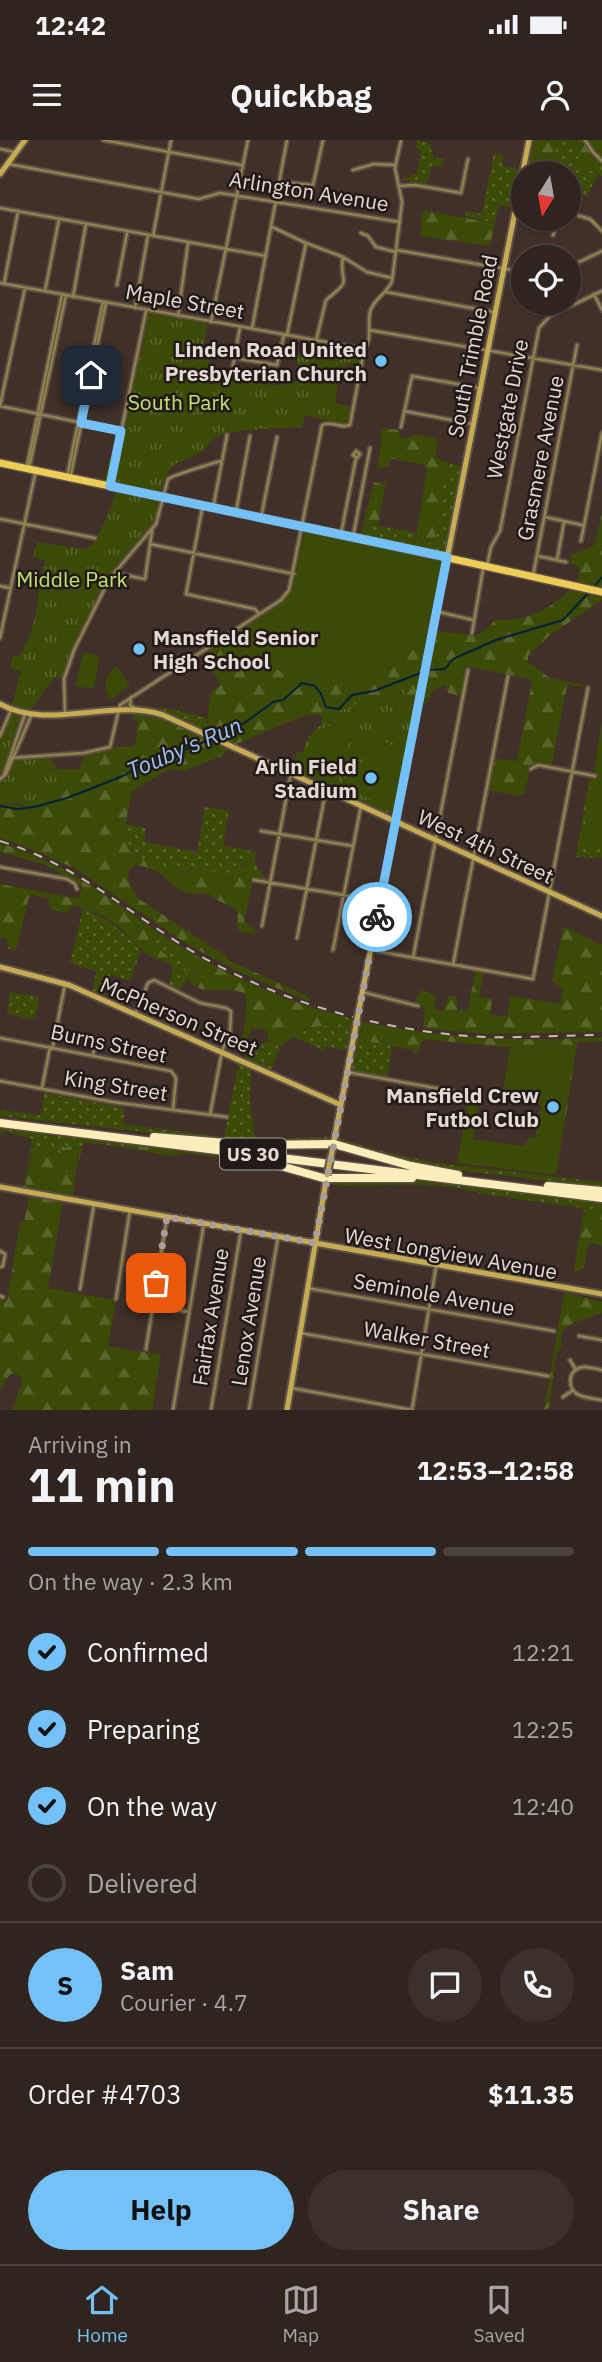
<!DOCTYPE html>
<html lang="en">
<head>
<meta charset="utf-8">
<style>
	:root { --surface:#30241f; --page:#3c302c; --text:#f1f3f6; --muted:#a8a4a4; --line:#4b413d; --accent:#73c1f6 }
	body { margin:0; font-family:"IBM Plex Sans",sans-serif; background:var(--page); color:var(--text); height:100vh; display:flex; flex-direction:column; font-size:26px; white-space:nowrap }
	* { box-sizing:border-box; margin:0 }
	p { font-size:23px; color:var(--muted) }
	.icon { flex:none; width:38px; height:38px; fill:none; stroke:currentColor; stroke-width:2; stroke-linecap:round; stroke-linejoin:round }
	.map { position:relative; height:1270px; overflow:hidden }
	.panel { display:flex; flex-direction:column; background:var(--surface); flex:1 }
	.panel>* { flex:none }
	.needle { width:46px; rotate:191deg }
	.buttons { position:absolute; left:511px; top:21px; display:grid; gap:14px }
	.buttons a { display:grid; place-items:center; width:70px; height:70px; border-radius:50%; background:var(--surface); box-shadow:0 2px 5px #0004,0 0 0 2px var(--line); font-size:35px }
	.pin { position:absolute; display:grid; place-items:center; width:60px; height:60px; color:#fff; margin:-30px; border-radius:14px; box-shadow:0 4px 10px #0006 }
	.courier { position:absolute; display:grid; place-items:center; width:70px; height:70px; margin:-35px; border:5px solid #73c1f6; border-radius:50%; background:#fff; color:#222; box-shadow:0 2px 9px #0007 }
	.summary em { font-style:normal; font-weight:700 }
	.summary div { display:flex; flex-direction:column-reverse }
	.summary { display:flex; align-items:center; justify-content:space-between; height:119px; padding:0 28px }
	h1 { font-size:46px; font-weight:700; line-height:52px }
	.bar { display:grid; grid-template-columns:repeat(4,1fr); gap:10px 7px; align-content:center; height:84px; padding:0 28px }
	.bar i { height:9px; border-radius:5px; background:var(--line) }
	.bar .selected { background:var(--accent) }
	.bar p { grid-column:span 4 }
	.line { display:flex; align-items:center; gap:18px; padding:0 28px; border-top:2px solid var(--line) }
	.line div { flex:1 }
	.round { display:grid; place-items:center; flex:none; width:74px; height:74px; border-radius:37px; background:var(--page) }
	ol { padding:0 28px; list-style:none }
	li { display:flex; align-items:center; gap:21px; height:77px }
	li p { margin-inline-start:auto }
	li .icon { padding:7px; border-radius:50%; background:var(--accent); color:#111; stroke-width:4 }
	li:last-child { color:var(--muted) }
	li i { width:38px; height:38px; border:4px solid var(--line); border-radius:50% }
	.cta { display:flex; gap:14px; margin-top:auto; padding:14px 28px }
	.cta a { flex:1; height:80px; border-radius:42px; background:var(--accent); color:#111; font-size:28px; font-weight:700; line-height:80px; text-align:center }
	.cta a+a { background:var(--page); color:var(--text) }
	.status { display:flex; justify-content:space-between; align-items:center; height:49px; padding:0 35px; background:var(--surface); direction:ltr }
	.status svg { height:19px; fill:currentColor }
	header { display:flex; justify-content:space-between; align-items:center; height:91px; padding:0 28px; background:var(--surface); font-size:32px; font-weight:700 }
	.menu { display:flex; justify-content:space-around; align-items:center; height:98px; border-top:2px solid var(--line); background:var(--surface); font-size:19px; color:var(--muted) }
	.menu a { display:grid; justify-items:center; gap:4px }
	.menu .selected { color:var(--accent) }
	.map>svg:first-child { display:block }
	.grass { fill:url(#grass-dots) }
	.forest { fill:url(#forest-firs) }
	.park { fill:url(#park-tufts) }
	.garden { fill:#3c4a07 }
	.lines { fill:none; stroke-linecap:round; stroke-linejoin:round }
	.stream { stroke:#041f3b; stroke-width:2 }
	.street-casing { stroke:#5e4f48; stroke-width:6 }
	.secondary-casing { stroke:#5e4f48; stroke-width:9 }
	.primary-casing { stroke:#5e4f48; stroke-width:10 }
	.highway-casing { stroke:#5e4f48; stroke-width:11 }
	.street { stroke:#90814c; stroke-width:2.5 }
	.secondary { stroke:#c5ac53; stroke-width:5 }
	.primary { stroke:#edcd55; stroke-width:7 }
	.highway { stroke:#fceebb; stroke-width:8 }
	.rail { stroke:#c6bbb6; stroke-width:2; stroke-dasharray:9 9; stroke-linecap:butt }
	.secondary-bridge-casing { stroke:#5e4f48; stroke-width:9; stroke-linecap:butt }
	.secondary-bridge { stroke:#c5ac53; stroke-width:5 }
	.done { stroke:#ab9e99; stroke-width:7; stroke-dasharray:0 12.6 }
	.route { stroke:#73c1f6; stroke-width:9 }
	.poi-dot { fill:#73c1f6; stroke:#211a17; stroke-width:2.5 }
	.labels { text-anchor:middle; dominant-baseline:central; stroke-width:5; stroke-linejoin:round; paint-order:stroke }
	.shield { fill:#211a17; stroke:#aaa09c; stroke-width:2 }
	.shield-label { font-size:19px; font-weight:bold; fill:#e4dad5 }
	.street-label { font-size:21px; fill:#e4dad5; stroke:#211a17 }
	.poi-label { font-size:21px; font-weight:bold; fill:#e4dad5; stroke:#211a17; text-anchor:end }
	.park-label { font-size:21px; fill:#c5e076; stroke:#211a17 }
	.water-label { font-size:23px; font-style:italic; fill:#9bc4f5; stroke:#211a17 }
</style>
</head>
<body>
<div class="status"><b>12:42</b><svg viewBox="0 0 49 12"><path d="M0 12V9h3v3zM5 12V6h3v6zM10 12V3h3v9zM15 12V0h3v12zM26 1h20v11H26zM47 4h2v5h-2z"/></svg></div>
<header><svg class="icon" aria-label="menu" viewBox="0 0 24 24"><path d="M4 6h16M4 12h16M4 18h16"/></svg>Quickbag<svg class="icon" aria-label="person" viewBox="0 0 24 24"><circle cx="12" cy="8" r="4"/><path d="M4 21q1-7 8-7t8 7"/></svg></header>
<div class="map">
<svg width="602" height="1270" viewBox="0 0 602 1270">
	<defs>
		<pattern id="grass-dots" width="8" height="8" patternUnits="userSpaceOnUse" patternTransform="scale(1.75)"><rect width="8" height="8" fill="#3c4a07"/><path d="M2 2h.1M6 6h.1" fill="none" stroke="#58642a" stroke-width="1.8" stroke-linecap="round"/></pattern>
		<pattern id="forest-firs" width="22" height="20" patternUnits="userSpaceOnUse" patternTransform="scale(1.75)"><rect width="22" height="20" fill="#3c4a07"/><path d="M5 1l3.5 6h-7zM16 11l3.5 6h-7z" fill="#58642a"/></pattern>
		<pattern id="park-tufts" width="24" height="20" patternUnits="userSpaceOnUse" patternTransform="scale(1.75)"><rect width="24" height="20" fill="#3c4a07"/><path d="M3 7l-1-3M5 7V3M7 7l1-3M15 17l-1-3M17 17v-4M19 17l1-3" fill="none" stroke="#58642a"/></pattern>
	</defs>
	<rect width="100%" height="100%" fill="#403029"/>
	<path class="grass" d="M417 0 429 3 434 18H444L442 27 432 26 427 44 401 40 417 33 421 10 416 8Z
		M560 0H572C576 17 582 27 598 34L587 56 569 52V33H545Z
		M494 13 503 15 502 26 521 29 513 68 499 65 495 83 465 76 466 71 482 74Z
		M449 323 462 326 444 412 424 410 360 396 363 384 373 387 378 386 415 392V404L422 395 433 405 444 357 439 347 442 343Z
		M134 565 171 569 206 578V588L209 592 170 574Z
		M589 639H593L582 705 602 707V718L576 717Z
		M205 667 229 671 223 705 256 712C246 718 242 731 227 733 217 734 205 729 195 729 189 729 184 732 179 731 154 728 120 715 125 684L146 688 144 702 197 712Z
		M83 769C108 778 123 791 141 811L130 841 111 835 104 859 92 854 96 831 70 823Z
		M160 796 184 813 188 838 180 850 169 844 173 828 168 823 169 818 154 803Z
		M10 852 39 857 35 880 7 874Z
		M342 876 353 879 346 910 327 906 324 911 292 896 304 888 341 884Z
		M358 897 359 899 392 906 387 938 352 930Z
		M269 902 280 907 271 931 244 919 250 906 260 910 262 903Z
		M239 921 251 926 250 963 255 999 329 997 328 1001 243 1003 0 976V970L41 975 44 953 125 968 123 984 224 997Z
		M0 986 228 1014 266 1023 322 1041V1043L256 1023 200 1013 136 1007 135 1009 84 1002 75 1037 79 1015 76 1008 70 1006 65 1009 62 1006 70 1027 69 1032 64 1033 55 1009 50 1013 43 1004 40 1007 33 1003 26 1036 32 1046 41 1051 44 1048C50 1050 59 1051 62 1057L23 1050 32 999 4 991 0 993Z
		M339 998 373 1009 436 1023 602 1042V1047L423 1026 339 1002Z
		M405 1040 505 1049 602 1062V1071L484 1054C438 1040 386 1046 339 1046L330 1044 333 1041Z"/>
	<path class="forest" d="M532 0H560L545 33H525Z
		M572 0H602V36C584 28 576 19 572 0Z
		M425 71 495 83 490 106 420 96 422 72Z
		M383 288 398 290 400 297C405 300 411 298 415 294L438 299 435 318 449 323C450 330 444 342 439 347L444 357 433 405 422 395 419 396 418 407 415 404 427 329 424 325 394 319 390 320 389 327 377 328 382 299 380 294Z
		M387 336 378 386 374 387 363 384 374 342 383 344Z
		M602 372V447L577 441 580 431 578 427 570 423 571 415 592 407 595 403Z
		M570 449 602 456V460L549 496 528 516V522L550 538 602 549 567 545 552 623 549 626 531 625 524 654 517 656 489 650 488 648 495 619 517 621 532 542 530 539 470 527 466 530 460 556 448 553 445 544 433 551 425 564 422 561 434 491 476 495 484 492 496 479C521 484 554 468 570 449Z
		M427 496 412 574 405 570 406 553 335 573 306 575 236 604 206 588 211 552 221 545 202 513 224 499 254 523 276 528 292 539 308 536 347 542 364 539 400 523 419 499Z
		M134 573 166 580 228 609 222 616 184 631 173 629 162 633 132 651 124 691 131 711 139 718 181 732 195 729 227 733 243 726 254 712 257 713 254 718 257 729 268 739 266 741 253 739 244 781 256 791 252 794 238 791 237 771C228 762 219 764 209 754 200 752 190 756 182 751 162 740 163 728 134 725L129 731 128 739 136 757 227 817V820L306 855 310 860 307 861 237 831 187 804 76 729 33 710 0 698V663L22 666 67 635 58 632V629H78L82 623 83 614 114 607H133L136 602 138 581 133 580Z
		M0 703C27 712 54 723 78 738 115 760 148 787 185 809 235 839 286 861 342 876L343 881 341 884 304 888 280 907 269 902 267 892 264 889 252 888 241 913 239 911 245 885 247 856C231 841 198 862 187 836 184 829 186 820 184 813L160 797 154 803 169 818 168 823 148 816 119 787 102 775 73 765 67 773 51 770 48 759 32 755 29 757 16 810 8 809 7 799 0 797V744L79 759 82 746 43 724 0 712Z
		M566 787 593 801 602 804V892L486 894 423 888 425 868 414 864 419 853 423 850 436 856 434 867 439 871H443L449 855 457 857V870L467 871 476 831 484 832 479 857 492 859 490 875 507 876 510 856 561 864 563 849 552 841 563 788Z
		M360 881C440 899 520 902 602 897V901L577 903 557 1034 570 937 569 905 503 907 423 899 416 915 412 910 358 899Z
		M34 1003 40 1007 45 1003 48 1004 47 1009 50 1013 55 1008 64 1033 69 1032 70 1027 58 1007 59 1003 65 1008 70 1006 78 1010 73 1059 62 1057 59 1053 44 1048 39 1052 34 1046 25 1048Z
		M137 1006 205 1014 264 1025 185 1013C169 1020 151 1011 135 1009Z
		M29 1056 63 1062 48 1148 116 1160 108 1206 161 1215 152 1270H12L22 1243V1238L17 1234H10L0 1250V1160L7 1161 20 1082 24 1083Z
		M584 1068 602 1071V1106L592 1103 589 1104 584 1127 575 1133 574 1130Z
		M564 1152 602 1162V1173C586 1180 554 1182 562 1208L557 1212 549 1268 544 1270Z"/>
	<path class="park" d="M149 173 207 183 203 212 212 225 230 232V238C251 241 277 250 297 241L299 229 296 213H308L310 202 361 211 360 223C359 223 349 223 348 224 339 228 336 254 335 263L352 267 347 285 305 275 302 287C284 288 226 289 214 298 208 303 206 310 199 313 168 329 173 318 160 354L104 343 109 318 117 319Z
		M116 352 159 360 157 378 153 385 111 434 97 456 92 473 73 509 62 538 55 537 29 572 11 568 21 531 10 528 13 516 20 515C39 487 37 452 45 420L33 417 37 402 84 409 92 406 104 384Z
		M403 548 406 553 405 570 412 574 393 672 388 674 292 631 297 611 303 613C306 600 311 590 323 584L321 574 335 573 368 559Z
		M11 572 32 578 14 619 50 617 58 632 67 635 69 639 61 655 31 664 0 663V599Z"/>
	<path class="garden" d="M305 389 442 422 427 496 419 499 400 523 364 539 347 542 309 536 292 539 276 528 254 523 224 499 288 455 293 445Z
		M84 512 100 516 93 549 75 546Z
		M117 526 130 545 110 560C102 547 105 535 117 526Z
		M602 581V707L582 706Z
		M332 585H339L355 591 339 625 335 626 307 610 310 597 314 591Z
		M368 595 406 611 398 628 393 627 399 630 391 666H386L344 647 343 642 353 620 361 624 364 618 384 626 385 623 360 612Z
		M569 905 570 938 556 1035 457 1023 469 956 480 958 473 999 525 1006 528 997 535 998 541 965 502 958 510 907Z"/>
	<g class="lines">
		<path class="stream" d="M594 447 602 437
			M428 530 445 529 453 519 496 500 563 480 590 451
			M216 597 239 587 273 562 283 560 302 543 315 546 321 554 326 567 339 569 352 555 374 551 423 532
			M0 666 17 669 34 667 67 658 123 636 149 621 177 613 211 599"/>
		<defs>
			<path id="street" d="M103 0 241 25
				M585 0 593 12 602 21
				M0 9 14 12
				M8 24 199 59 220 53 400 82
				M353 30 374 24 396 25
				M279 42 313 45 323 0
				M400 46 415 45 461 53 468 19
				M516 63 523 64
				M0 68 266 116
				M569 73 590 79 602 91
				M272 87 306 103 343 117C338 146 356 136 326 160L316 201
				M361 93 368 96 376 107 396 112
				M553 95 558 79
				M153 96 171 0
				M396 110 523 132
				M343 117 367 132 392 138
				M569 127 602 111
				M0 143 365 209
				M4 144 18 71
				M117 145 127 93
				M25 148 0 266 121 291
				M45 151 59 79
				M386 152 493 172
				M594 154 602 170
				M73 157 86 84
				M135 168 148 95
				M178 176 188 103
				M211 182 248 0
				M252 189 287 0
				M369 190 602 230
				M287 195 306 103
				M240 219 277 225 284 195
				M232 231 240 187
				M404 271 473 284
				M401 287 412 236 480 248
				M356 311 360 314 357 318 353 315Z
				M27 326 62 155
				M29 329 66 155
				M71 334 106 163
				M67 337 103 162
				M110 346 146 171
				M213 368 227 295
				M202 369 186 454 255 469 259 474
				M236 372 250 296
				M545 377 582 385
				M261 378 277 297
				M0 379 95 398
				M341 394 356 318
				M353 397 370 308
				M581 401 602 293
				M150 404 294 434
				M538 416 566 422
				M557 420 564 382
				M487 426 491 407 500 391 539 188 550 176 602 151
				M115 433 145 439 152 391
				M533 436 577 205
				M0 446 10 448
				M439 472 473 480
				M472 493 483 429
				M0 498 35 334
				M131 557 130 565 135 568
				M65 573 64 539 74 510 110 438 156 384 168 339C171 336 216 322 222 321
				M0 596 11 570
				M10 618 84 613 110 607 120 565 281 460 289 450 322 285C331 280 341 289 350 285L364 210C373 199 367 186 370 172 373 159 387 154 392 141L402 62 395 28 401 0
				M531 629 538 625 595 636
				M4 635 25 574
				M0 639 6 634 32 574
				M261 691 353 706
				M0 727 67 739 75 744 77 749
				M254 740 379 761
				M262 786 291 633
				M297 798 326 650
				M333 810 361 666
				M371 810 533 839 588 548
				M413 818 468 530
				M453 825 508 536
				M362 852 418 866
				M135 874 148 843 154 840 200 863 226 868 231 871 230 892 222 911 210 975
				M0 898 171 931 176 938 173 970
				M53 906 65 844
				M93 915 96 899
				M347 932 473 955
				M0 941 113 962 227 977
				M42 948 50 907
				M0 1111 5 1114 3 1126 0 1127
				M307 1148 554 1191
				M80 1149 94 1064
				M0 1156 3 1157
				M116 1159 130 1070
				M152 1166 189 1172
				M300 1193 548 1236
				M579 1196 602 1200
				M146 1209 167 1077
				M570 1220 576 1230
				M602 1230C595 1229 586 1225 579 1228 567 1233 568 1250 579 1255 586 1258 595 1259 602 1260
				M291 1248 412 1270
				M563 1257 573 1250
				M173 1270 204 1083
				M211 1270 241 1090
				M249 1270 278 1097
				M412 1270 436 1127"/>
			<path id="secondary" d="M0 34 25 0
				M0 564C48 591 111 558 163 575L602 776
				M0 827 69 845 341 965
				M359 869 529 0
				M333 1006 356 885
				M0 1047 602 1154
				M287 1270 327 1035"/>
			<path id="primary" d="M0 323 381 403 602 452"/>
			<path id="highway" d="M0 983 602 1058
				M154 997 250 1005 334 1004 411 1026 458 1035
				M253 1018 323 1038H412
				M548 1046 602 1051"/>
		</defs>
		<use href="#street" class="street-casing"/>
		<use href="#secondary" class="secondary-casing"/>
		<use href="#primary" class="primary-casing"/>
		<use href="#highway" class="highway-casing"/>
		<use href="#street" class="street"/>
		<use href="#secondary" class="secondary"/>
		<use href="#primary" class="primary"/>
		<use href="#highway" class="highway"/>
		<path class="rail" d="M0 701C81 726 131 776 202 817 288 865 386 892 485 897 524 898 563 895 602 895"/>
		<defs>
			<path id="secondary-bridge" d="M356 885 359 869
				M327 1035 333 1007"/>
		</defs>
		<use href="#secondary-bridge" class="secondary-bridge-casing"/>
		<use href="#secondary-bridge" class="secondary-bridge"/>
	</g>
	<g class="lines">
		<path class="done" d="M156 1143 167 1077 315 1103 377 777"/>
		<path class="route" d="M91 235 81 283 121 291 110 346 447 417 377 777"/>
	</g>
	<g class="poi-dot">
		<circle cx="381" cy="221" r="7"/>
		<circle cx="139" cy="509" r="7"/>
		<circle cx="371" cy="638" r="7"/>
		<circle cx="553" cy="967" r="7"/>
	</g>
	<g class="labels">
		<rect class="shield" x="220" y="998.5" width="66" height="31" rx="5"/>
		<g class="shield-label">
			<text x="253" y="1014">US 30</text>
		</g>
		<g class="street-label">
			<text transform="translate(309 51) rotate(9)">Arlington Avenue</text>
			<text transform="translate(185 161) rotate(10)">Maple Street</text>
			<text transform="translate(472 206) rotate(-79)">South Trimble Road</text>
			<text transform="translate(507 269) rotate(-79)">Westgate Drive</text>
			<text transform="translate(540 318) rotate(-79)">Grasmere Avenue</text>
			<text transform="translate(486 706) rotate(25)">West 4th Street</text>
			<text transform="translate(179 876) rotate(23)">McPherson Street</text>
			<text transform="translate(109 903) rotate(12)">Burns Street</text>
			<text transform="translate(116 945) rotate(9)">King Street</text>
			<text transform="translate(451 1113) rotate(10)">West Longview Avenue</text>
			<text transform="translate(434 1154) rotate(10)">Seminole Avenue</text>
			<text transform="translate(210 1177) rotate(-81)">Fairfax Avenue</text>
			<text transform="translate(248 1181) rotate(-81)">Lenox Avenue</text>
			<text transform="translate(427 1199) rotate(10)">Walker Street</text>
		</g>
		<g class="poi-label">
			<text x="367" y="209">Linden Road United<tspan x="367" dy="24">Presbyterian Church</tspan></text>
			<text x="153" y="497" text-anchor="start">Mansfield Senior<tspan x="153" dy="24">High School</tspan></text>
			<text x="357" y="626">Arlin Field<tspan x="357" dy="24">Stadium</tspan></text>
			<text x="539" y="955">Mansfield Crew<tspan x="539" dy="24">Futbol Club</tspan></text>
		</g>
		<g class="park-label">
			<text x="179" y="262">South Park</text>
			<text x="72" y="439">Middle Park</text>
		</g>
		<g class="water-label">
			<text transform="translate(184 607) rotate(-23)">Touby's Run</text>
		</g>
	</g>
</svg>
<div class="buttons">
<a><svg class="needle" viewBox="-14 -14 28 28"><path d="M0-13l5 13h-10z" fill="#e53935"/><path d="M0 13l5-13h-10z" fill="#a8a4a4"/></svg></a>
<a><svg class="icon" aria-label="locate" viewBox="0 0 24 24"><circle cx="12" cy="12" r="6"/><path d="M12 2v4M12 18v4M2 12h4M18 12h4"/></svg></a>
</div>
<div class="pin" style="left:156px;top:1143px;background:#ea580c"><svg class="icon" aria-label="bag" viewBox="0 0 24 24"><path d="M5 8h14l-1 12H6zM9 8a3 3 0 0 1 6 0"/></svg></div>
<div class="pin" style="left:91px;top:235px;background:#1f2937"><svg class="icon" aria-label="home" viewBox="0 0 24 24"><path d="M3 11l9-7 9 7M6 9v11h12V9"/></svg></div>
<div class="courier" style="left:377px;top:777px"><svg class="icon" aria-label="bike" viewBox="0 0 24 24"><circle cx="6" cy="16" r="4"/><circle cx="18" cy="16" r="4"/><path d="M6 16l4-8h5l3 8M10 8l3 8H6M13 5h3"/></svg></div>
</div>
<section class="panel">
<div class="summary"><div><h1>11 min</h1><p>Arriving in</p></div><em>12:53–12:58</em></div>
<div class="bar"><i class="selected"></i><i class="selected"></i><i class="selected"></i><i></i><p>On the way · 2.3 km</p></div>
<ol>
<li><svg class="icon" aria-label="check" viewBox="0 0 24 24"><path d="M5 12l5 5 9-10"/></svg>Confirmed<p>12:21</p></li>
<li><svg class="icon" aria-label="check" viewBox="0 0 24 24"><path d="M5 12l5 5 9-10"/></svg>Preparing<p>12:25</p></li>
<li><svg class="icon" aria-label="check" viewBox="0 0 24 24"><path d="M5 12l5 5 9-10"/></svg>On the way<p>12:40</p></li>
<li><i></i>Delivered</li>
</ol>
<div class="line" style="height:126px"><b class="round" style="background:var(--accent);color:#111">S</b><div><b>Sam</b><p>Courier · 4.7</p></div><a class="round"><svg class="icon" aria-label="chat" viewBox="0 0 24 24"><path d="M4 5h16v11H9l-5 4z"/></svg></a><a class="round"><svg class="icon" aria-label="phone" viewBox="0 0 24 24"><path d="M5 4h4l2 5-3 2q2 4 5 5l2-3 5 2v4C11 20 4 13 5 4z"/></svg></a></div>
<div class="line" style="height:91px"><div>Order #4703</div><b>$11.35</b></div>
<div class="cta"><a>Help</a><a>Share</a></div>
</section>
<nav class="menu">
<a class="selected"><svg class="icon" aria-label="home" viewBox="0 0 24 24"><path d="M3 11l9-7 9 7M6 9v11h12V9"/></svg>Home</a>
<a><svg class="icon" aria-label="map" viewBox="0 0 24 24"><path d="M3 6l6-2 6 2 6-2v14l-6 2-6-2-6 2zM9 4v14M15 6v14"/></svg>Map</a>
<a><svg class="icon" aria-label="saved" viewBox="0 0 24 24"><path d="M7 4h10v16l-5-4-5 4z"/></svg>Saved</a>
</nav>
</body>
</html>
